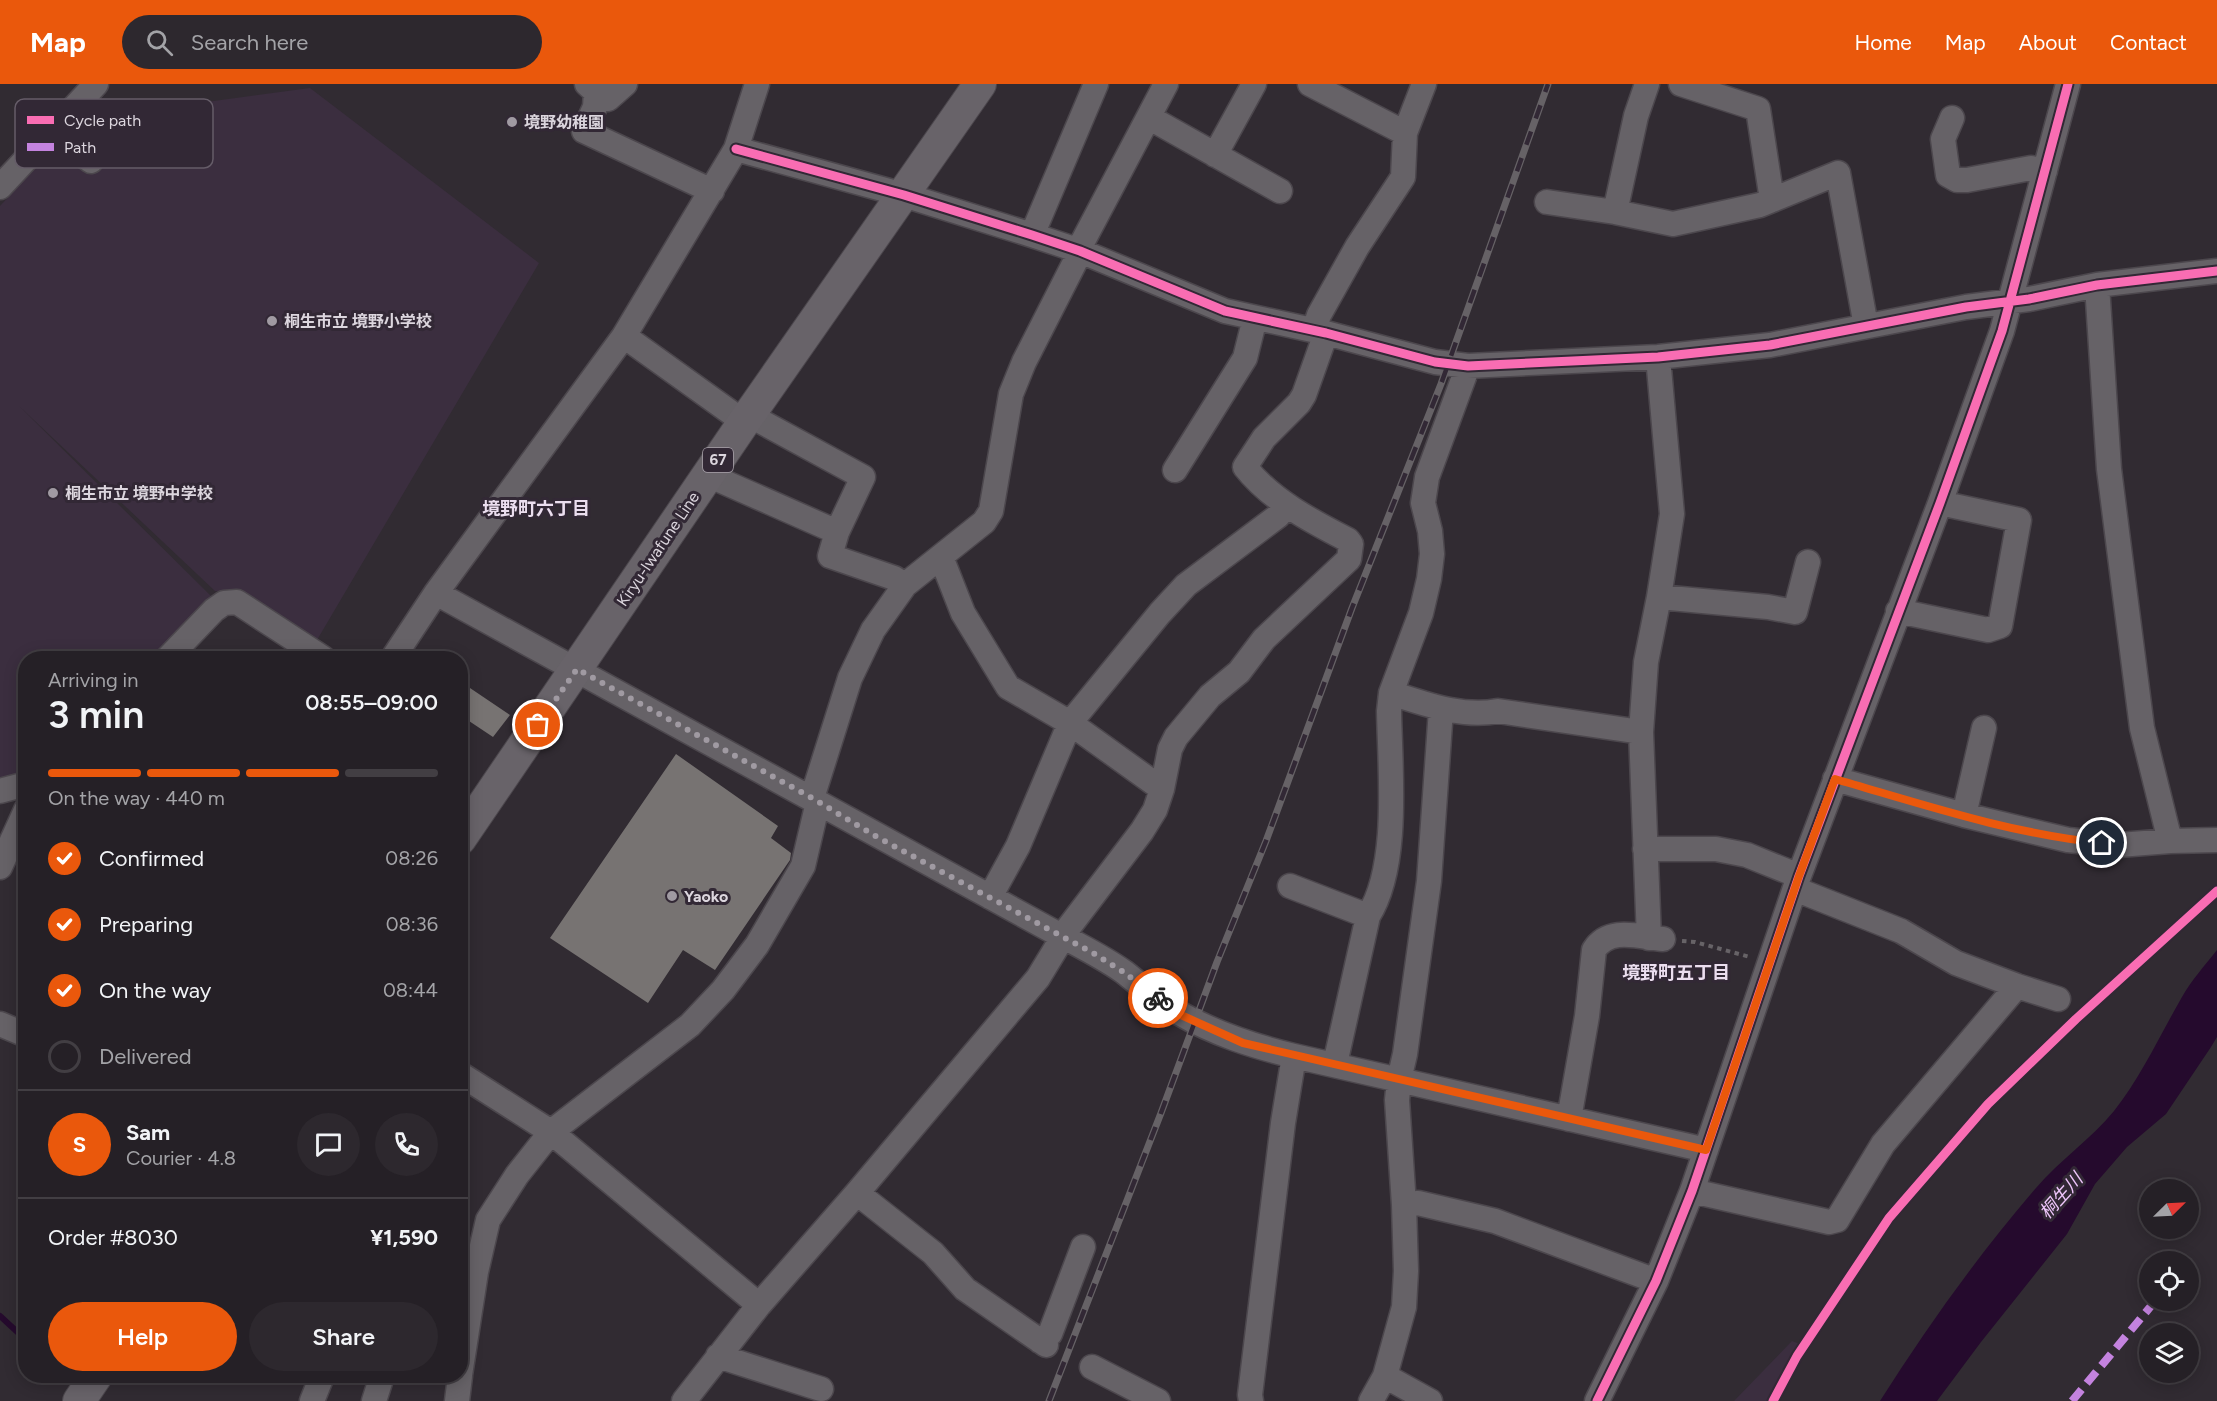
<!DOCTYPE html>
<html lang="en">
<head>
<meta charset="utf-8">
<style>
	:root { --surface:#252026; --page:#2d282e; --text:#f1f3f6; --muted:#a3a3a7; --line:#423e43; --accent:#ea580c }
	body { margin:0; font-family:Figtree,"Noto Sans JP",sans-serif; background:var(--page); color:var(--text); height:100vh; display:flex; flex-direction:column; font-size:22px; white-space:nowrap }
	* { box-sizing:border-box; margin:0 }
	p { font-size:20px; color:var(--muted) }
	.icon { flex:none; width:33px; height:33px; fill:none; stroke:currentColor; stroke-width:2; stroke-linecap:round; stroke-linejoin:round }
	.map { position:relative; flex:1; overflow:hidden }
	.side { position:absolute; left:18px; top:567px; width:450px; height:732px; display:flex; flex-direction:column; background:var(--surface); border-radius:24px; box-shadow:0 3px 15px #0003,0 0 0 2px var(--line) }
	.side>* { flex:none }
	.needle { width:39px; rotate:66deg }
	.tools { position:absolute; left:2139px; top:1095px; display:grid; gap:12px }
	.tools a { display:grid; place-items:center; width:60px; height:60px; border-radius:50%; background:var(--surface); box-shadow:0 3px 15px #0003,0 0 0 2px var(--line); font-size:30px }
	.pin { position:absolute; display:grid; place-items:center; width:51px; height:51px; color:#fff; margin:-26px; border:3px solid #fff; border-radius:50%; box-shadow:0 2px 6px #0007 }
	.courier { position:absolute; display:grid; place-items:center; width:60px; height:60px; margin:-30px; border:4px solid #ea580c; border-radius:50%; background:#fff; color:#222; box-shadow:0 2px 8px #0007 }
	.head em { font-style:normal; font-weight:600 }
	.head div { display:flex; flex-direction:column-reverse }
	.head { display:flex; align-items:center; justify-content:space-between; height:102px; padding:0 30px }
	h1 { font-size:39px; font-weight:600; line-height:45px }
	.bar { display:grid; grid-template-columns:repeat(4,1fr); gap:9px 6px; align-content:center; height:72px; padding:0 30px }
	.bar i { height:8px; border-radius:4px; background:var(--line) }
	.bar .current { background:var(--accent) }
	.bar p { grid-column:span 4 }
	.line { display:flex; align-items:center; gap:15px; padding:0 30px; border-top:2px solid var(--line) }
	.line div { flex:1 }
	.round { display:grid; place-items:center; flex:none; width:63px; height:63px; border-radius:32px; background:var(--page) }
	ol { padding:0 30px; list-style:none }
	li { display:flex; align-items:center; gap:18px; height:66px }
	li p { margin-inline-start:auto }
	li .icon { padding:6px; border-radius:50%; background:var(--accent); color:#fff; stroke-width:4 }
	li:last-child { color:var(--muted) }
	li i { width:33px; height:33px; border:3px solid var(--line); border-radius:50% }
	.button { display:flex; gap:12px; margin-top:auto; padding:12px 30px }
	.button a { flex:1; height:69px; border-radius:36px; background:var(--accent); color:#fff; font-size:24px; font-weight:600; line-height:69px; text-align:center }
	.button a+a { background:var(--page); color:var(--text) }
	header { display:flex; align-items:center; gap:36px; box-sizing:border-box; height:84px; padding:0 30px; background:var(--accent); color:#fff }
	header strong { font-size:28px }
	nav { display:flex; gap:33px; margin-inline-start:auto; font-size:21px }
	.search { width:420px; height:54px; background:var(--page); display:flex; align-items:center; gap:15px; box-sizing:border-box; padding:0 21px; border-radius:33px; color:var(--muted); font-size:22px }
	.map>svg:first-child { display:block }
	.built { fill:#3b2e3f }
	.water { fill:#250a2d }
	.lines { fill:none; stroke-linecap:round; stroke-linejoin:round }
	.stream { stroke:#250a2d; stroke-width:6 }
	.building { fill:#777372 }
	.minor-casing { stroke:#4c474d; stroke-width:27 }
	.major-casing { stroke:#4c474d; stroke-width:34 }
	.path { stroke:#676367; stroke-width:4; stroke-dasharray:4.5 4.5; stroke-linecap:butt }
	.minor { stroke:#666267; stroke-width:24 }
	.major { stroke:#686369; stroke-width:32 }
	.rail-casing { stroke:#666266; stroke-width:7 }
	.rail { stroke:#322835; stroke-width:4.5; stroke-dasharray:14; stroke-linecap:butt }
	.quiet { stroke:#c483df; stroke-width:8; stroke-dasharray:15 8; stroke-linecap:butt }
	.cycleway-casing { stroke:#322835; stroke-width:13 }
	.cycleway { stroke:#f96db3; stroke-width:9 }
	.done { stroke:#a09aa2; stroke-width:6; stroke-dasharray:0 10.8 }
	.route { stroke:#ea580c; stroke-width:8 }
	.poi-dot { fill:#a09aa2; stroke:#322835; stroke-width:2 }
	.labels { text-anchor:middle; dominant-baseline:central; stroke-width:6; stroke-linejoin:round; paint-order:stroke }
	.shield { fill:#322835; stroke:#a9a2ab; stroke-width:1.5 }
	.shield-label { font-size:15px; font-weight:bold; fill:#dcd6de }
	.poi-label { font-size:16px; font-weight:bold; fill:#dcd6de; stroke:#322835; text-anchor:start }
	.street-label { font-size:16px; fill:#dcd6de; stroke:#322835 }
	.neighbourhood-label { font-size:18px; font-weight:bold; fill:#ebdeef; stroke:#322835 }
	.water-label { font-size:18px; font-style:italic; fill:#efc6fc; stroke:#322835 }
	.key { fill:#322835; stroke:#655c68; stroke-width:1.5 }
	.key-label { font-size:16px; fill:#dcd6de }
</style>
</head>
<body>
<header>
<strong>Map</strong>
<div class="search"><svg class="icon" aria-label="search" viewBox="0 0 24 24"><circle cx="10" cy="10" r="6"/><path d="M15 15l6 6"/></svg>Search here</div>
<nav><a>Home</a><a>Map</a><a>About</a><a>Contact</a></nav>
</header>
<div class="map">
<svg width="2217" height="1317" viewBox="0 0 2217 1317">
	<rect width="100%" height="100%" fill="#312b32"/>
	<path class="built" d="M310 4 539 179 317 556 244 508 215 507 18 321 212 513 154 574H26L25 693 0 699V122L85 31 89 34Z
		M1792 1257 1800 1260 1768 1317H1734Z"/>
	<path class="water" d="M2217 866V953L2211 963 2166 1030 2127 1063 2095 1100 2067 1150 1981 1258 1937 1317H1880C1927 1243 1979 1170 2036 1104 2060 1076 2091 1055 2114 1027 2141 993 2160 951 2182 913 2191 897 2205 881 2217 866Z"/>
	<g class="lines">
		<path class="stream" d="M0 1232 26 1256"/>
	</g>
	<path class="building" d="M470 604 510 631 493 653 460 631V618Z
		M676 670 778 742 771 754 791 769 790 776 715 886 683 866 648 919 550 854Z"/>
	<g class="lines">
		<defs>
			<path id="minor" d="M587 0 596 8 608 15 625 0
				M1310 0 1405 49
				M1647 0 1636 32 1615 128 1673 140 1760 121 1838 89 1866 242
				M1681 0 1758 25 1772 116
				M596 8 595 23 584 47 712 107
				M1150 34 1280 107
				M1952 34 1943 55 1948 91 1957 96H1967L2031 84 2045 87
				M51 46 91 77
				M736 65 904 111 1032 151 1080 167 1225 227 1326 249 1435 278 1468 282 1658 273 1770 261 1966 223 2029 215 2097 201 2217 187
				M1215 71 1254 0
				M0 103 96 0
				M1547 118 1615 128
				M1032 151 1096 0
				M2097 201 2109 385 2120 472 2142 644 2170 757
				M1314 246 1319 231 1357 163 1403 93 1405 49 1424 0
				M624 252 744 338
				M1175 386 1245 274 1255 234
				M708 391 837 448 863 393 749 331
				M837 448 830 472 894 494 905 501
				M941 473 963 529 1008 603 1070 639 1162 705
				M436 509C644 621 849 737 1056 849 1079 861 1103 873 1124 888 1142 902 1159 918 1179 929 1215 950 1253 962 1294 972L1706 1066
				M1659 513 1768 523 1795 528 1808 478
				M1898 527 1988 546 2000 542 2019 436 1940 419
				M168 574 214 526 224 519 237 518 323 574
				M393 574 436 509 624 252 736 65 757 0
				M1391 609C1426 620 1462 634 1498 627L1641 648 1649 854
				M1641 648 1646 578 1659 513 1672 430 1658 273
				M1835 695 1964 731 2068 756 2119 761 2170 757 2217 756
				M0 707 26 700
				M812 714 850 594 873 546 905 501 984 438 991 427 1011 310 1024 278 1076 176 1082 159 1166 0
				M1964 731 1984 644
				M1645 765H1716L1747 771 1799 792
				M0 783 26 726
				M1290 802 1368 832
				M1795 805 1901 847 1956 879 2017 902 2058 915
				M990 813 1018 762 1070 639 1160 529 1186 501 1278 432 1287 421
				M0 940 26 951
				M1335 980 1368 832C1400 782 1390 686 1389 627L1391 609 1421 529 1429 495 1432 470 1430 447 1423 419 1427 393 1468 282
				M460 990 551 1048 759 1221
				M1569 1035 1587 932 1594 866C1609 842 1639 853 1663 855
				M1692 1107 1829 1138 1837 1136 1883 1060 2017 902
				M857 1109 933 1169 965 1205 1046 1261
				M1404 1121 1418 1119 1495 1137 1656 1197
				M1040 1257 1050 1250 1083 1163
				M718 1272 821 1305
				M1092 1283 1158 1317
				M460 1291 476 1188 488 1136 517 1091 551 1048 690 941 723 906 757 861 803 782 818 718
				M1385 1292 1430 1317
				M312 1317 322 1292
				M374 1317 382 1292
				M457 1317 460 1292
				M684 1317 759 1221 857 1109 1038 894 1069 843 1142 747 1155 726 1162 705 1170 665 1176 653 1210 612 1239 588 1264 555 1349 475 1351 460 1348 456C1311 437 1271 416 1245 383L1264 354 1299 319 1304 311 1326 249
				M1251 1317 1250 1311 1283 1039 1294 972
				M1371 1317 1385 1292 1404 1223 1406 1187 1404 1121 1397 1016 1399 996 1405 970 1429 797 1441 625
				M1597 1317 1656 1197 1692 1107 1799 792 1940 419 2002 247 2068 0"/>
			<path id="major" d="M460 755 744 338 980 0
				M79 1317 96 1292"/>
		</defs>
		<use href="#minor" class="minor-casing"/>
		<use href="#major" class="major-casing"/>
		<path class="path" d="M1682 857 1695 858 1750 873"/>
		<use href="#minor" class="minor"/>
		<use href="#major" class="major"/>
		<defs>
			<path id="rail" d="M1049 1317 1161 1029 1217 878 1266 757 1352 524 1441 300 1548 0"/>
		</defs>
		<use href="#rail" class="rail-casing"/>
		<use href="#rail" class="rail"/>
		<path class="quiet" d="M2072 1317 2156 1216"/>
		<defs>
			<path id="cycleway" d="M736 65 904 111 1032 151 1080 167 1225 227 1326 249 1435 278 1468 282 1658 273 1770 261 1966 223 2029 215 2097 201 2217 187
				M1597 1317 1656 1197 1692 1107 1799 792 1940 419 2002 247 2068 0
				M1773 1317 1797 1272 1889 1134 1988 1020 2076 935 2217 807"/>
		</defs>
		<use href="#cycleway" class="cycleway-casing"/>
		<use href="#cycleway" class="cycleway"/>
	</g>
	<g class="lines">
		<path class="done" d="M538 641 577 585 812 714 877 753 1093 869 1122 887 1158 914"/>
		<path class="route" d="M1158 914 1181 931 1243 959 1706 1066 1799 792 1835 695C1922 720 2011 750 2102 759"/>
	</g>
	<g class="poi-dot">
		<circle cx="512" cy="38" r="6"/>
		<circle cx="272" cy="237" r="6"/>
		<circle cx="53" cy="409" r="6"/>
		<circle cx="672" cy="812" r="6"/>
	</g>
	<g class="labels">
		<rect class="shield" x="703" y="364" width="30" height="24" rx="4.5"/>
		<g class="shield-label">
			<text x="718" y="376">67</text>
		</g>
		<g class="poi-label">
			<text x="524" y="38">境野幼稚園</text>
			<text x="284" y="237">桐生市立 境野小学校</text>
			<text x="65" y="409">桐生市立 境野中学校</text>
			<text x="684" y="812">Yaoko</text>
		</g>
		<g class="street-label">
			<text transform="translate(658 465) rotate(-56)">Kiryu-Iwafune Line</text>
		</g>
		<g class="neighbourhood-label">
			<text x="536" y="425">境野町六丁目</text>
			<text x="1676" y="889">境野町五丁目</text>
		</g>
		<g class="water-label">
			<text transform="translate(2061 1112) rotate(-48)">桐生川</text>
		</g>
	</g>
	<rect x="15" y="15" width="198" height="69" rx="9" class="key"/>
	<rect x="27" y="32" width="27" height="8" fill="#f96db3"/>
	<rect x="27" y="59" width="27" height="8" fill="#c483df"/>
	<g class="key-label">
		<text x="64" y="42">Cycle path</text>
		<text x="64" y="69">Path</text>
	</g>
</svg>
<div class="tools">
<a><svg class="needle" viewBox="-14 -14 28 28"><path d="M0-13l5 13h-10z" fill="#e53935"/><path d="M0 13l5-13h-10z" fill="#a3a3a7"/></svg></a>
<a><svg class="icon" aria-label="locate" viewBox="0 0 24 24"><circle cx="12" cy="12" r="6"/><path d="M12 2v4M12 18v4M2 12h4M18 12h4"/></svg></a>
<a><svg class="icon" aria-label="layers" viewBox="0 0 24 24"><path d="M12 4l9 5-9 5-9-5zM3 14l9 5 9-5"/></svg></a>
</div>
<div class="pin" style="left:538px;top:641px;background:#ea580c"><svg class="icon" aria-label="bag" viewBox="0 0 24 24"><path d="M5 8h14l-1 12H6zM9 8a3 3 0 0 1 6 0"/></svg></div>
<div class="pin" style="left:2102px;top:759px;background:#1f2937"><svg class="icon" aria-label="home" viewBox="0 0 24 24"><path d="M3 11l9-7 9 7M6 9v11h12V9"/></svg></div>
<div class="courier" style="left:1158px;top:914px"><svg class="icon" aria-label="bike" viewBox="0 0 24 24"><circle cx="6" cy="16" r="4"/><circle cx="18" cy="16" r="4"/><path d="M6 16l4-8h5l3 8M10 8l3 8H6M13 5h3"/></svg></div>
<section class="side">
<div class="head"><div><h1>3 min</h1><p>Arriving in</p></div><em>08:55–09:00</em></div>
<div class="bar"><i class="current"></i><i class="current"></i><i class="current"></i><i></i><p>On the way · 440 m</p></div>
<ol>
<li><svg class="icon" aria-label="check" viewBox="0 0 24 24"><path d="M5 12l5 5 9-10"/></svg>Confirmed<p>08:26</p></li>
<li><svg class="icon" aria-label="check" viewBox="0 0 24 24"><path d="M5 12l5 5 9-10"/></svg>Preparing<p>08:36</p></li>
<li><svg class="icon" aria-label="check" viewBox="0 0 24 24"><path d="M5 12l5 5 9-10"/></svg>On the way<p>08:44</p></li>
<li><i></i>Delivered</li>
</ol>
<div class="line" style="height:108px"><b class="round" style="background:var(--accent);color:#fff">S</b><div><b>Sam</b><p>Courier · 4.8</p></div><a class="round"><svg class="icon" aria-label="chat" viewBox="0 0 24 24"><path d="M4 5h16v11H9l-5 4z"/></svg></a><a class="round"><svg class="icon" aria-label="phone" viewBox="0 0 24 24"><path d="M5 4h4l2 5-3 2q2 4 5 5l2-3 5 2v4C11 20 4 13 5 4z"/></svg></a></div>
<div class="line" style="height:78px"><div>Order #8030</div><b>¥1,590</b></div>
<div class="button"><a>Help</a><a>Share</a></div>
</section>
</div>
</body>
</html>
